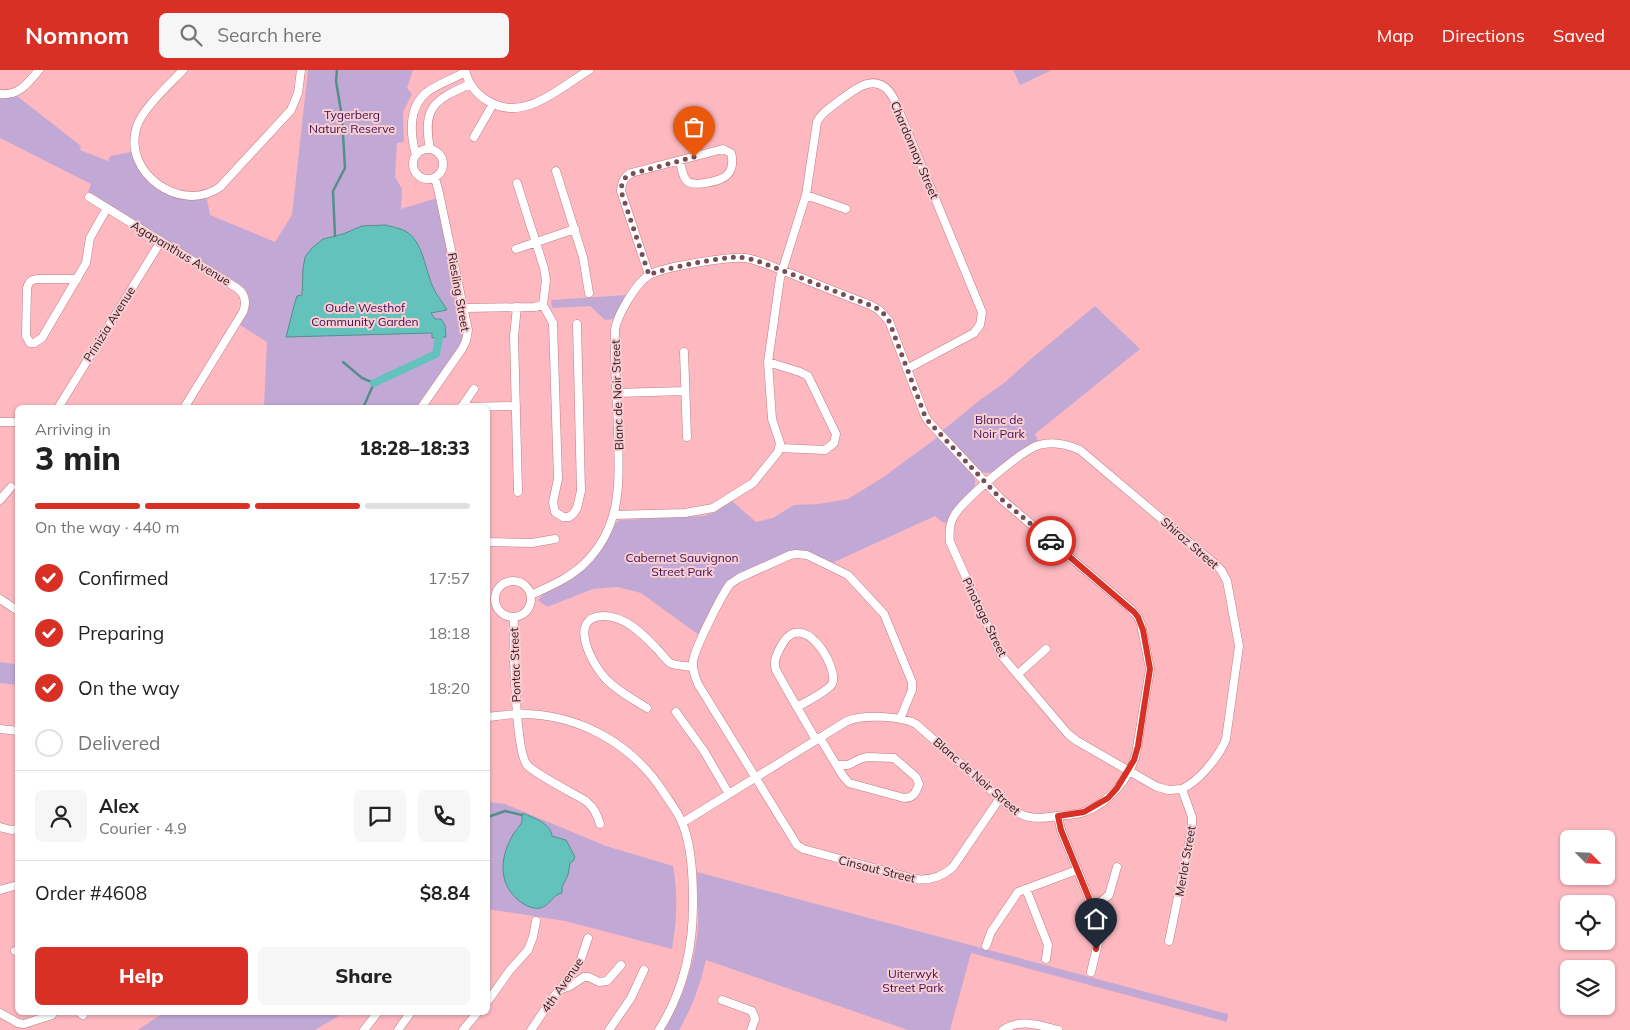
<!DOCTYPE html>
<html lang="en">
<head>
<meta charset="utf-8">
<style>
	:root { --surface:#fff; --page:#f6f6f6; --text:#222; --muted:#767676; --line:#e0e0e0; --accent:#d93025 }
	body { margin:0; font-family:Mulish,sans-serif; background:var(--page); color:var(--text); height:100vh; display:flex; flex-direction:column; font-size:19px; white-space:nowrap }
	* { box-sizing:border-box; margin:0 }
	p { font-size:16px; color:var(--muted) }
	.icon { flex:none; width:28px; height:28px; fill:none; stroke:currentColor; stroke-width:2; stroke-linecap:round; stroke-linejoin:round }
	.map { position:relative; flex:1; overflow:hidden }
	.details { position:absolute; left:15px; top:335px; width:475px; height:610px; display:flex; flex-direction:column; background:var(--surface); border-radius:8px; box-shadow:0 1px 4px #0004 }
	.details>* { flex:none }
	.needle { width:32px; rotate:114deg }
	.controls { position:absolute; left:1560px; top:760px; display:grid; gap:10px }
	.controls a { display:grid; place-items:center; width:55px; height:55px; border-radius:8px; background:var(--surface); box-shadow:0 1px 4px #0004; font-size:25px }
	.pin { position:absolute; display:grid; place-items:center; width:42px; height:42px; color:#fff; margin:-51px -21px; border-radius:50% 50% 50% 0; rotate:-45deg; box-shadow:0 0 5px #0007 }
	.pin .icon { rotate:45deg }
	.courier { position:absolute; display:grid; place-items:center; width:50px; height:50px; margin:-25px; border:4px solid #d93025; border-radius:50%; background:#fff; color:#222; box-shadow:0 1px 6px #0007 }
	.head em { font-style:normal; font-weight:800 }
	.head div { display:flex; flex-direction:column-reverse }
	.head { display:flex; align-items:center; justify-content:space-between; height:85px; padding:0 20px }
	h1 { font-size:32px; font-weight:800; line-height:38px }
	.bar { display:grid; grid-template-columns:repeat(4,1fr); gap:8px 5px; align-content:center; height:60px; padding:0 20px }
	.bar i { height:6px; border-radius:4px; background:var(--line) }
	.bar .selected { background:var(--accent) }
	.bar p { grid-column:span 4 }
	.line { display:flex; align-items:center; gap:12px; padding:0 20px; border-top:1px solid var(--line) }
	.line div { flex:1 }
	.round { display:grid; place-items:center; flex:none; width:52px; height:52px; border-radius:8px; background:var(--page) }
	ol { padding:0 20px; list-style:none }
	li { display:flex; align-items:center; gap:15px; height:55px }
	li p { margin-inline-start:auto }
	li .icon { padding:5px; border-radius:50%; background:var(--accent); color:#fff; stroke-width:4 }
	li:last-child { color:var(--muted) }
	li i { width:28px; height:28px; border:2px solid var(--line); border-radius:50% }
	.cta { display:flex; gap:10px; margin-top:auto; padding:10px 20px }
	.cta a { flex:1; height:58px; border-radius:8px; background:var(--accent); color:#fff; font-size:20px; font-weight:800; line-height:58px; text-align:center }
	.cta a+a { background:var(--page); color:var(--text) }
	header { display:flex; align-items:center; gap:30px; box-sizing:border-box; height:70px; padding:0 25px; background:var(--accent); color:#fff }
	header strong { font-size:24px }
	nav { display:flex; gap:28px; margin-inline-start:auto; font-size:18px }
	.search { width:350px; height:45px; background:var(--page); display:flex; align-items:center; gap:12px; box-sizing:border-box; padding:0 18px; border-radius:8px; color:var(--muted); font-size:19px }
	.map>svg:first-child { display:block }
	.green { fill:#c2a9d5 }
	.water { fill:#64c2bd; stroke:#548f8c }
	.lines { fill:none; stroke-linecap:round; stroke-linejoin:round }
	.stream { stroke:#548f8c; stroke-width:2.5 }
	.canal { stroke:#64c2bd; stroke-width:8 }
	.minor-casing { stroke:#bf7e87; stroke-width:9 }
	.minor { stroke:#fff; stroke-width:8 }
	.done { stroke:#784f55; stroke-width:5; stroke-dasharray:0 9 }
	.route { stroke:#d93025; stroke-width:6 }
	.labels { text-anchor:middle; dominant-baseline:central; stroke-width:4; stroke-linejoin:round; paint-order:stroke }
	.park-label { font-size:12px; fill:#3d1055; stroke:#f8ced2 }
	.street-label { font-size:12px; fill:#30171b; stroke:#f8ced2 }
</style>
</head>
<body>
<header>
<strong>Nomnom</strong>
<div class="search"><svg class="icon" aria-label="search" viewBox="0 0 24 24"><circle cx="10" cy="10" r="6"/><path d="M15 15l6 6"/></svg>Search here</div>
<nav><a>Map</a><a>Directions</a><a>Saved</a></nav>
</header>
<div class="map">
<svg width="1630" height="960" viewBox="0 0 1630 960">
	<rect width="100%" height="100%" fill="#fdb8c0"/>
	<path class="green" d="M308 0H413L407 18 412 24 403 42 404 72 397 73 395 107 402 119 401 139 437 128 464 259 463 269 460 276 416 337H264L267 272 240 255C248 242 254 231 244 218L88 122 91 114 0 68V28L17 26 81 76 80 80 108 91 110 86 131 82C140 113 174 135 207 129L210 145 275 172 292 145Z
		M1013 0H1052L1020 15Z
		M627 225 613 249 605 250 590 236 552 238 551 230Z
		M1095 236 1140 279 1035 364 1038 371C1032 374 1025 377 1020 381 1009 389 997 407 982 402L942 361 980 330 1004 313 1031 289Z
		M938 367 974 406C980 421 962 429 954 439 951 443 948 448 946 453L942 452 935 446 832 493 805 480H794L737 504C719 514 708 547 699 565L641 523 618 517 593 519 547 537 538 530 543 524 575 506 590 494 606 472 616 453 620 450 704 446 715 442 732 431 756 452 773 448 794 435 819 434 848 429 882 408Z
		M17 591V615L0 613V592L14 594Z
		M488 732 505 734 606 776 673 796C678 823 677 852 672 879L565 851 488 839Z
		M697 802 1228 944 1227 952 971 883 950 960H908L706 890C700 915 692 938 679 960H664C683 928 695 894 698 857 699 839 697 820 697 802Z
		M163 943V942L341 943 337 947 315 960H138Z"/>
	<path class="water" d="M386 155C392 157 400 158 405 161 423 170 425 200 433 217 436 225 443 232 447 240L431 243 435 249H441L445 255 446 267 432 268V263L286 267 295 232 297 226 302 225 303 199 305 187 312 178 323 169 343 164 362 156Z
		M523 743C533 748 551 753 552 766L566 770 575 787 573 791 570 793 568 805 562 817V823C552 825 550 836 540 838 532 840 521 833 516 828 497 810 501 784 514 763 516 760 519 757 521 754 523 750 521 747 523 743Z"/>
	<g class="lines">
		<path class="stream" d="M335 166 333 121 345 98 342 47 336 11 337 0
			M343 292 362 308 374 313 363 338
			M488 747 505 741 522 745"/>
		<path class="canal" d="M374 313 436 284 439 268"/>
		<defs>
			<path id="minor" d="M183 0C169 15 143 38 137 56 121 102 181 145 220 117L291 40 298 23 301 0
				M465 0C468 13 476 24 488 31 524 53 559 18 589 0
				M0 24C19 26 28 13 39 0
				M474 67 493 34
				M413 94a15 15 0 1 1 30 0a15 15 0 1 1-30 0Z
				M430 79C422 36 435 30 470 14
				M416 85C410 64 408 37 427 22 438 14 453 9 465 2
				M556 101 583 187 589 223
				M517 113 544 198 546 210 543 235 553 253 558 409 553 432 555 442 563 447H569L573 444 577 438 581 421 577 254
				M806 125 846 139
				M89 127 237 218C245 224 247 232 243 242L184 338
				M516 179 575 159
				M649 205 621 121C622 112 623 108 631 103L723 79 731 83C733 89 733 100 727 105 722 111 692 118 686 110 683 106 681 97 680 91
				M77 209H39C32 209 29 211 27 218L26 266 30 273H34L42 268 86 193 90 168 107 138
				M517 237 514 266 518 422
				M464 238 535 237 543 235
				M684 282 687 367
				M768 292 800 302 808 306 836 364 834 373 825 380 780 378
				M616 323 685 321
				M461 337 516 336
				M58 338 161 171
				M421 338 462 279 466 271 468 260 439 123 435 108
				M461 338 474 319
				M0 352H18
				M0 430 11 417
				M614 445 685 443 713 438 753 413 778 382 780 373 772 349 768 292 780 208 806 125 817 52C821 43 831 37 839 31 857 17 879 0 894 29L982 242 980 255 974 263 907 299
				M488 472 532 473 555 469
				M495 529a18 18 0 1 1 36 0a18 18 0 1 1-36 0Z
				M531 525C550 516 568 509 584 494 623 456 619 412 618 362 617 328 614 293 615 259 618 244 636 213 649 205 663 197 730 186 746 188 762 191 777 199 792 204 818 215 844 225 870 235L879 240 889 251 925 346 929 352 1000 428 1130 538 1138 547 1141 554 1150 599 1136 684C1129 709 1109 733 1084 742 1076 745 1066 745 1057 746 1039 749 1025 750 1010 737L916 654C902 646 863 644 847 651L682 753
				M0 529 15 539
				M514 547C513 570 515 680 527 695 535 704 573 723 586 731 594 738 597 744 600 754
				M1018 604 1046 579
				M797 637C806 632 828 621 832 614 840 599 802 533 780 578 776 586 773 592 776 600 789 624 803 647 816 670
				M647 638C633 629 617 621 606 609 593 596 566 547 603 546 624 545 644 565 657 579 661 583 666 590 670 593 676 596 687 596 693 597
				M676 642 704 681 729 724
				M488 647C497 646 508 644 518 644 577 643 632 673 664 723 670 732 677 741 682 752 692 777 693 807 693 834 693 879 683 922 659 960
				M900 649 912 620V612L884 544 848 505 807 485 796 484 790 485 739 508 730 514C721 526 695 578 693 591 692 599 695 607 698 614L797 775 803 779 915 809C930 811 942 807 953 797L1000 728
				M0 659 18 661
				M820 668 843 706 849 713 904 728C914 728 916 722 919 714L916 707 894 688 867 687 860 689 848 695H837
				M1058 746 1061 760 1093 838 1099 862V869L1091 902
				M0 757 11 760 18 759
				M1026 819 1048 875 1046 889
				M0 820 18 815
				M1093 838 1109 825 1117 797
				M1169 871 1192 758V747L1182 719 1169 720 1157 717 1077 671 1068 664 1001 585 950 472C949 463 949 454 954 446 963 430 1022 380 1039 375 1053 371 1066 374 1080 380L1215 494 1221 500 1227 511 1239 576 1226 669C1219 687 1199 711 1182 719
				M986 876 991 862 1018 822 1077 800
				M15 881 18 880
				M559 920 570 916 584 907H589L599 912 607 911 621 895
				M722 930 752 941 755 949 751 960
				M488 931 510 900 528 880 533 867 536 851
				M79 942 83 945
				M0 943 18 953 24 954 52 945 53 942
				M364 960 378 942
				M398 960 411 942
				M463 960 478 942
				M531 960 552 929 580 892 588 868
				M609 960 631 928 644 900
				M1003 960C1021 948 1038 955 1058 960"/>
		</defs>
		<use href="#minor" class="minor-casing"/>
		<use href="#minor" class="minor"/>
	</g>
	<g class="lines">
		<path class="done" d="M694 87 631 104C623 108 622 112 621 121L649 205C664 198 722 187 739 187 745 188 752 189 758 191L875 237 883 243 889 251 925 346 929 352 1000 428 1051 471"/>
		<path class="route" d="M1051 471 1134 542 1138 547 1143 560 1150 599 1138 676 1134 690 1117 718 1108 728 1084 742 1058 746 1061 760 1093 838 1099 862 1096 879"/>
	</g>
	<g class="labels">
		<g class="park-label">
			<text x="352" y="44">Tygerberg<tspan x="352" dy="14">Nature Reserve</tspan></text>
			<text x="365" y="237">Oude Westhof<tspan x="365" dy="14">Community Garden</tspan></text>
			<text x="999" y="349">Blanc de<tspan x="999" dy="14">Noir Park</tspan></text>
			<text x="682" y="487">Cabernet Sauvignon<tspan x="682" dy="14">Street Park</tspan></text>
			<text x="913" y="903">Uiterwyk<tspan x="913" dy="14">Street Park</tspan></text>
		</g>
		<g class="street-label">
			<text transform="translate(915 80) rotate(67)">Chardonnay Street</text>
			<text transform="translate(181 183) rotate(31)">Agapanthus Avenue</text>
			<text transform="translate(459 222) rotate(80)">Riesling Street</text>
			<text transform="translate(109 254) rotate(-58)">Prinizia Avenue</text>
			<text transform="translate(617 325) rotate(-92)">Blanc de Noir Street</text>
			<text transform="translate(1190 473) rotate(41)">Shiraz Street</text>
			<text transform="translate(985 547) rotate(64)">Pinotage Street</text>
			<text transform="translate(515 595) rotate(-92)">Pontac Street</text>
			<text transform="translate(977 706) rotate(41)">Blanc de Noir Street</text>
			<text transform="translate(1185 791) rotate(-80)">Merlot Street</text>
			<text transform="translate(877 799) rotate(14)">Cinsaut Street</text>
			<text transform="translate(562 915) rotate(-55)">4th Avenue</text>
		</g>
	</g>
</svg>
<div class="controls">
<a><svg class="needle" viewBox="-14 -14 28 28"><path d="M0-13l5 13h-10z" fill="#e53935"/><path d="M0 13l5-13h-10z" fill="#767676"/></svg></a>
<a><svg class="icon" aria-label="locate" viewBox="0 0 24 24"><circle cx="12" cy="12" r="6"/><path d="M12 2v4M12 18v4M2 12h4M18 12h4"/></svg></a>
<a><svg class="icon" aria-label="layers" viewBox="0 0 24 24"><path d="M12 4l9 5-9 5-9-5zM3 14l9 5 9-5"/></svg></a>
</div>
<div class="pin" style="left:694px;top:87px;background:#ea580c"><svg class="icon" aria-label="bag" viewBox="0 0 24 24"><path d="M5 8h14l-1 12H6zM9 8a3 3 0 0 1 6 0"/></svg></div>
<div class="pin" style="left:1096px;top:879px;background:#1f2937"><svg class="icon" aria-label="home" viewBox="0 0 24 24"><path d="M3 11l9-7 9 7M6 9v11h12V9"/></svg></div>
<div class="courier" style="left:1051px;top:471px"><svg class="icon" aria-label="car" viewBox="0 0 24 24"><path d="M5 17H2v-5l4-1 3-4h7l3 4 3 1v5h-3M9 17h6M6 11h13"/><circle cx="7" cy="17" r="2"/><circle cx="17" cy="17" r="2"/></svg></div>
<section class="details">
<div class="head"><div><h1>3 min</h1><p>Arriving in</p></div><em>18:28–18:33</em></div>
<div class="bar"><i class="selected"></i><i class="selected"></i><i class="selected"></i><i></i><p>On the way · 440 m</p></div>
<ol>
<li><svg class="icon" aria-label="check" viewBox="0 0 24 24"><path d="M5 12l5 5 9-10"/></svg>Confirmed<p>17:57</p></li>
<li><svg class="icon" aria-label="check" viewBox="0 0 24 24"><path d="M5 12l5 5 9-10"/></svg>Preparing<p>18:18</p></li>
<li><svg class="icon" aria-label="check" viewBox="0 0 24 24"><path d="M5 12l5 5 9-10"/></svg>On the way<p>18:20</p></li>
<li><i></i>Delivered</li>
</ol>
<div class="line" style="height:90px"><a class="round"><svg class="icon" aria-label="person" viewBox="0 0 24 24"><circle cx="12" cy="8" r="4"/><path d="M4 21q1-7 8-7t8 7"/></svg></a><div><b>Alex</b><p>Courier · 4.9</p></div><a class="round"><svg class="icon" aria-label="chat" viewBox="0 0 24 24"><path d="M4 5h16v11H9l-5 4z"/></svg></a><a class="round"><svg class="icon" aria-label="phone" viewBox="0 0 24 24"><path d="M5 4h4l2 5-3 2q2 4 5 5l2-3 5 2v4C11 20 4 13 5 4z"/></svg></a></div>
<div class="line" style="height:65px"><div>Order #4608</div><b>$8.84</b></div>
<div class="cta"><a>Help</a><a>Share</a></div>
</section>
</div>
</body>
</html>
